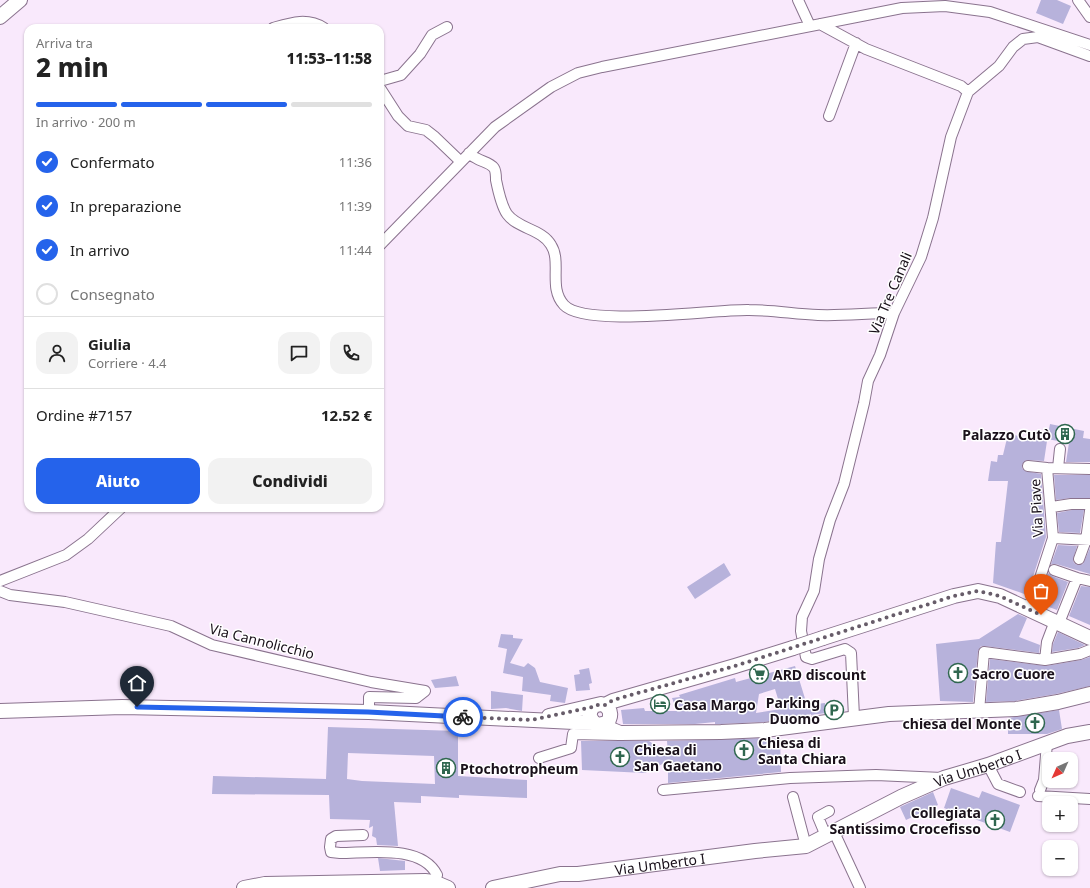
<!DOCTYPE html>
<html lang="it">
<head>
<meta charset="utf-8">
<style>
	:root { --surface:#fff; --page:#f2f2f2; --text:#222; --muted:#767676; --line:#e0e0e0; --accent:#2563eb }
	body { margin:0; font-family:"Noto Sans",sans-serif; background:var(--page); color:var(--text); height:100vh; display:flex; flex-direction:column; font-size:15px; white-space:nowrap }
	* { box-sizing:border-box; margin:0 }
	p { font-size:13px; color:var(--muted) }
	.icon { flex:none; width:22px; height:22px; fill:none; stroke:currentColor; stroke-width:2; stroke-linecap:round; stroke-linejoin:round }
	.map { position:relative; flex:1; overflow:hidden }
	.sheet { position:absolute; left:24px; top:24px; width:360px; height:488px; display:flex; flex-direction:column; background:var(--surface); border-radius:12px; box-shadow:0 1px 3px #0004 }
	.sheet>* { flex:none }
	.needle { width:26px; rotate:225deg }
	.tools { position:absolute; left:1042px; top:752px; display:grid; gap:8px }
	.tools a { display:grid; place-items:center; width:36px; height:36px; border-radius:8px; background:var(--surface); box-shadow:0 1px 3px #0004; font-size:20px }
	.pin { position:absolute; display:grid; place-items:center; width:34px; height:34px; color:#fff; margin:-41px -17px; border-radius:50% 50% 50% 0; rotate:-45deg; box-shadow:0 0 4px #0007 }
	.pin .icon { rotate:45deg }
	.courier { position:absolute; display:grid; place-items:center; width:40px; height:40px; margin:-20px; border:3px solid #2563eb; border-radius:50%; background:#fff; color:#222; box-shadow:0 1px 5px #0007 }
	.head em { font-style:normal; font-weight:800 }
	.head div { display:flex; flex-direction:column-reverse }
	.head { display:flex; align-items:center; justify-content:space-between; height:68px; padding:0 12px }
	h1 { font-size:26px; font-weight:800; line-height:30px }
	.bar { display:grid; grid-template-columns:repeat(4,1fr); gap:6px 4px; align-content:center; height:48px; padding:0 12px }
	.bar i { height:5px; border-radius:3px; background:var(--line) }
	.bar .on { background:var(--accent) }
	.bar p { grid-column:span 4 }
	.line { display:flex; align-items:center; gap:10px; padding:0 12px; border-top:1px solid var(--line) }
	.line div { flex:1 }
	.round { display:grid; place-items:center; flex:none; width:42px; height:42px; border-radius:12px; background:var(--page) }
	ol { padding:0 12px; list-style:none }
	li { display:flex; align-items:center; gap:12px; height:44px }
	li p { margin-inline-start:auto }
	li .icon { padding:4px; border-radius:50%; background:var(--accent); color:#fff; stroke-width:4 }
	li:last-child { color:var(--muted) }
	li i { width:22px; height:22px; border:2px solid var(--line); border-radius:50% }
	.button { display:flex; gap:8px; margin-top:auto; padding:8px 12px }
	.button a { flex:1; height:46px; border-radius:12px; background:var(--accent); color:#fff; font-size:16px; font-weight:800; line-height:46px; text-align:center }
	.button a+a { background:var(--page); color:var(--text) }
	.map>svg:first-child { display:block }
	.building { fill:#b7b2db; fill-rule:evenodd }
	.lines { fill:none; stroke-linecap:round; stroke-linejoin:round }
	.street-casing { stroke:#8a738e; stroke-width:12 }
	.secondary-casing { stroke:#8a738e; stroke-width:16 }
	.street { stroke:#fff; stroke-width:10 }
	.secondary { stroke:#fff; stroke-width:14 }
	.secondary-bridge-casing { stroke:#8a738e; stroke-width:16; stroke-linecap:butt }
	.secondary-bridge { stroke:#fff; stroke-width:14 }
	.done { stroke:#675c69; stroke-width:4; stroke-dasharray:0 7.2 }
	.route { stroke:#2563eb; stroke-width:5 }
	.labels { text-anchor:middle; dominant-baseline:central; stroke-width:3; stroke-linejoin:round; paint-order:stroke }
	.street-label { font-size:14px; fill:#19101a; stroke:#fff }
	.poi-label { font-size:14px; font-weight:bold; fill:#19101a; stroke:#fff; text-anchor:start }
</style>
</head>
<body>
<div class="map">
<svg width="1090" height="888" viewBox="0 0 1090 888">
	<rect width="100%" height="100%" fill="#f9e9fc"/>
	<path class="building" d="M1041 0H1057L1071 6 1063 24 1036 13Z
		M1050 424 1084 431 1083 438 1090 439V462H1066L1069 443 1047 439Z
		M1008 434 1047 441 1044 461 1026 460 1022 465V468L1025 471 1041 474 1046 537 1027 595 993 583 996 542H1001L1008 481H988L991 461 997 462 998 455H1003Z
		M1054 475H1090V498H1071L1056 500Z
		M1072 510H1084L1080 533 1059 532 1057 513Z
		M1058 545 1077 546 1073 560 1074 563 1077 565 1083 564 1090 548V574L1056 564H1051Z
		M724 563 731 575 695 599 687 587Z
		M1048 573 1052 576 1068 582 1057 610 1038 603Z
		M1081 586 1090 587V625L1069 616Z
		M1018 614 1027 618 1019 637 1040 645 1039 653 985 646H981L978 651 973 702 940 701 936 644 979 639Z
		M1058 632 1085 645 1078 648 1052 652 1053 644Z
		M501 634 513 635V638L523 639 510 663 524 667 528 663 535 668 540 682 568 688 565 703 550 701 551 695 522 691 523 677 503 673 507 649 498 647Z
		M1090 657V686L1056 694 1015 701 986 702 990 659 1046 666 1081 660Z
		M795 666 807 705 825 703 826 713 811 715V714L802 717 764 722 721 724H715V722L695 724H623L621 710 644 708 645 711H677L672 698 680 697 679 695 735 678 736 682ZM775 689 781 709 756 713 759 694Z
		M589 668 592 683 589 684 590 690 576 691 574 675 580 674 579 670Z
		M456 676 459 686 435 688 431 680Z
		M491 691 523 695 522 711 506 708 491 709Z
		M1059 710 1062 729 1047 734H1008V718Z
		M328 727 458 731V776L527 780V798L459 795V798L421 796V803L394 802 398 846 377 845 376 838 372 836 373 826 369 828 370 820 330 819 329 795 212 794 213 776 326 779ZM348 753 434 756 435 784 362 781 347 779Z
		M766 738 780 739 781 772 668 783V761L645 773 582 770 581 741H649L668 754 667 741Z
		M951 788 979 798 982 791 1020 805 1010 832 944 808Z
		M933 792 938 805 906 820 900 807Z
		M378 858 405 861V870L380 871Z"/>
	<g class="lines">
		<defs>
			<path id="street" d="M798 0 810 26
				M1078 0 1090 17
				M820 24 866 49 961 86 968 92
				M273 28C290 23 307 17 324 28
				M380 81 401 75 420 54 432 35 447 27
				M380 88 398 116 408 126 426 130 435 137 460 161
				M829 116 856 43
				M469 153C471 154 473 157 476 158 482 162 489 162 494 168 496 171 496 176 496 180 498 190 501 205 507 214 518 229 542 229 551 245 562 262 548 288 564 305 585 328 715 309 749 310 772 310 795 314 818 315 843 316 869 313 894 313
				M380 245 495 127 551 87 578 73 602 67 902 8 945 6 990 12 1090 45
				M1028 466 1047 468 1053 538 1040 578 1028 610
				M1047 468 1090 469
				M1058 468 1060 449
				M1052 507 1071 504H1090
				M1053 538 1090 540
				M1079 559 1086 540 1090 511
				M1054 570 1077 578 1090 581
				M0 581 66 555 88 539 121 508
				M0 591 10 595 65 602 171 626 212 645 371 682 425 691 416 698 369 697V712
				M1059 623 1077 578
				M1045 660 1047 642 1055 621
				M979 711 984 652 1045 660 1080 654 1090 650
				M854 717 851 653 845 649 812 659 806 657 801 631 802 617 814 591 819 559 830 520 844 484 864 403 868 381 880 355 894 313 921 257 933 218 951 137 968 92 999 66 1013 47 1023 39 1038 37 1090 56
				M539 758 571 748 573 734 619 735
				M988 765 998 784 1020 792
				M663 790 790 778 876 775 942 778
				M1040 790 1044 780 1047 743
				M1038 796 1090 799
				M793 797 806 846
				M834 832 860 888
				M363 835 336 836 331 839 330 847 331 852 340 853C368 853 422 844 437 875L434 882
				M826 836 818 817 829 811"/>
			<g id="secondary">
				<path d="M0 17 20 0"/>
				<path d="M823 638 954 596 978 591 1000 596 1090 638"/>
				<path d="M605 705 613 701 735 666 793 648"/>
				<path d="M0 711 122 707 369 712 594 723"/>
				<path d="M549 716 601 704C610 706 613 715 607 723L597 725C590 720 587 714 593 707"/>
				<path d="M601 725 620 733 721 732 765 730 889 714 1016 709 1058 702 1090 694"/>
				<path d="M244 888 265 884 425 881 434 882 448 888"/>
				<path id="s1" d="M493 888 560 874H578L755 851 806 846 901 797 944 778 988 765 1067 736 1090 732"/>
			</g>
		</defs>
		<use href="#street" class="street-casing"/>
		<use href="#secondary" class="secondary-casing"/>
		<use href="#street" class="street"/>
		<use href="#secondary" class="secondary"/>
		<defs>
			<path id="secondary-bridge" d="M793 648 823 638"/>
		</defs>
		<use href="#secondary-bridge" class="secondary-bridge-casing"/>
		<use href="#secondary-bridge" class="secondary-bridge"/>
	</g>
	<g class="lines">
		<path class="done" d="M463 717 531 720 593 707 596 705H605L613 700 735 666 954 596 978 591 1000 596 1041 615"/>
		<path class="route" d="M137 707 368 712 463 717"/>
	</g>
	<defs>
		<symbol id="building-ring" viewBox="-11 -11 22 22"><circle r="9.5" fill="#fff" stroke="#2f674f" stroke-width="1.5"/><path d="M-4-6H4V6H1V3H-1V6H-4ZM-2.5-4.3h1.7v1.8h-1.7ZM.8-4.3h1.7v1.8H.8ZM-2.5-1h1.7V.8h-1.7ZM.8-1h1.7V.8H.8Z" fill="#2f674f"/></symbol>
		<symbol id="church-ring" viewBox="-11 -11 22 22"><circle r="9.5" fill="#fff" stroke="#2f674f" stroke-width="1.5"/><path d="M-1.2-6h2.4v3.5h3.3v2.4h-3.3V6h-2.4V-.1h-3.3v-2.4h3.3Z" fill="#2f674f"/></symbol>
		<symbol id="supermarket-ring" viewBox="-11 -11 22 22"><circle r="9.5" fill="#fff" stroke="#2f674f" stroke-width="1.5"/><path d="M-6-5.5h2.5l.6 2H6L4.5 2H-2.5L-4.4-4H-6ZM-1.5 3.2a1.3 1.3 0 1 0 .1 0ZM3 3.2a1.3 1.3 0 1 0 .1 0Z" fill="#2f674f"/></symbol>
		<symbol id="hotel-ring" viewBox="-11 -11 22 22"><circle r="9.5" fill="#fff" stroke="#2f674f" stroke-width="1.5"/><path d="M-6-4.5h1.5V1H6V5H4.5V3h-9V5H-6ZM-4 0a1.8 1.8 0 1 1 3.6 0ZM.5 0V-2.5h3Q6-2.5 6 0Z" fill="#2f674f"/></symbol>
		<symbol id="parking-ring" viewBox="-11 -11 22 22"><circle r="9.5" fill="#fff" stroke="#2f674f" stroke-width="1.5"/><path d="M-3.5-5.5H1a3.5 3.5 0 0 1 0 7H-1V5.5H-3.5ZM-1-3.4V-.6H.8a1.4 1.4 0 0 0 0-2.8Z" fill="#2f674f"/></symbol>
	</defs>
	<g fill-rule="evenodd">
		<use href="#building-ring" x="1054" y="423" width="22" height="22"/>
		<use href="#church-ring" x="947" y="662" width="22" height="22"/>
		<use href="#supermarket-ring" x="748" y="663" width="22" height="22"/>
		<use href="#hotel-ring" x="649" y="693" width="22" height="22"/>
		<use href="#parking-ring" x="823" y="699" width="22" height="22"/>
		<use href="#church-ring" x="1024" y="712" width="22" height="22"/>
		<use href="#church-ring" x="733" y="739" width="22" height="22"/>
		<use href="#church-ring" x="609" y="746" width="22" height="22"/>
		<use href="#building-ring" x="435" y="757" width="22" height="22"/>
		<use href="#church-ring" x="984" y="809" width="22" height="22"/>
	</g>
	<g class="labels">
		<g class="street-label">
			<text transform="translate(890 293) rotate(-67)">Via Tre Canali</text>
			<text transform="translate(1036 508) rotate(-93)">Via Piave</text>
			<text transform="translate(262 641) rotate(14)">Via Cannolicchio</text>
			<text stroke="none"><textPath href="#s1" startOffset="505">Via Umberto I</textPath></text>
			<text stroke="none"><textPath href="#s1" startOffset="169">Via Umberto I</textPath></text>
		</g>
		<g class="poi-label">
			<text x="1051" y="434" text-anchor="end">Palazzo Cutò</text>
			<text x="972" y="673">Sacro Cuore</text>
			<text x="773" y="674">ARD discount</text>
			<text x="820" y="702" text-anchor="end">Parking<tspan x="820" dy="16">Duomo</tspan></text>
			<text x="674" y="704">Casa Margo</text>
			<text x="1021" y="723" text-anchor="end">chiesa del Monte</text>
			<text x="758" y="742">Chiesa di<tspan x="758" dy="16">Santa Chiara</tspan></text>
			<text x="634" y="749">Chiesa di<tspan x="634" dy="16">San Gaetano</tspan></text>
			<text x="460" y="768">Ptochotropheum</text>
			<text x="981" y="812" text-anchor="end">Collegiata<tspan x="981" dy="16">Santissimo Crocefisso</tspan></text>
		</g>
	</g>
</svg>
<div class="tools">
<a><svg class="needle" viewBox="-14 -14 28 28"><path d="M0-13l5 13h-10z" fill="#e53935"/><path d="M0 13l5-13h-10z" fill="#767676"/></svg></a>
<a>+</a>
<a>−</a>
</div>
<div class="pin" style="left:1041px;top:615px;background:#ea580c"><svg class="icon" aria-label="bag" viewBox="0 0 24 24"><path d="M5 8h14l-1 12H6zM9 8a3 3 0 0 1 6 0"/></svg></div>
<div class="pin" style="left:137px;top:707px;background:#1f2937"><svg class="icon" aria-label="home" viewBox="0 0 24 24"><path d="M3 11l9-7 9 7M6 9v11h12V9"/></svg></div>
<div class="courier" style="left:463px;top:717px"><svg class="icon" aria-label="bike" viewBox="0 0 24 24"><circle cx="6" cy="16" r="4"/><circle cx="18" cy="16" r="4"/><path d="M6 16l4-8h5l3 8M10 8l3 8H6M13 5h3"/></svg></div>
<section class="sheet">
<div class="head"><div><h1>2 min</h1><p>Arriva tra</p></div><em>11:53–11:58</em></div>
<div class="bar"><i class="on"></i><i class="on"></i><i class="on"></i><i></i><p>In arrivo · 200 m</p></div>
<ol>
<li><svg class="icon" aria-label="check" viewBox="0 0 24 24"><path d="M5 12l5 5 9-10"/></svg>Confermato<p>11:36</p></li>
<li><svg class="icon" aria-label="check" viewBox="0 0 24 24"><path d="M5 12l5 5 9-10"/></svg>In preparazione<p>11:39</p></li>
<li><svg class="icon" aria-label="check" viewBox="0 0 24 24"><path d="M5 12l5 5 9-10"/></svg>In arrivo<p>11:44</p></li>
<li><i></i>Consegnato</li>
</ol>
<div class="line" style="height:72px"><a class="round"><svg class="icon" aria-label="person" viewBox="0 0 24 24"><circle cx="12" cy="8" r="4"/><path d="M4 21q1-7 8-7t8 7"/></svg></a><div><b>Giulia</b><p>Corriere · 4.4</p></div><a class="round"><svg class="icon" aria-label="chat" viewBox="0 0 24 24"><path d="M4 5h16v11H9l-5 4z"/></svg></a><a class="round"><svg class="icon" aria-label="phone" viewBox="0 0 24 24"><path d="M5 4h4l2 5-3 2q2 4 5 5l2-3 5 2v4C11 20 4 13 5 4z"/></svg></a></div>
<div class="line" style="height:52px"><div>Ordine #7157</div><b>12.52 €</b></div>
<div class="button"><a>Aiuto</a><a>Condividi</a></div>
</section>
</div>
</body>
</html>
